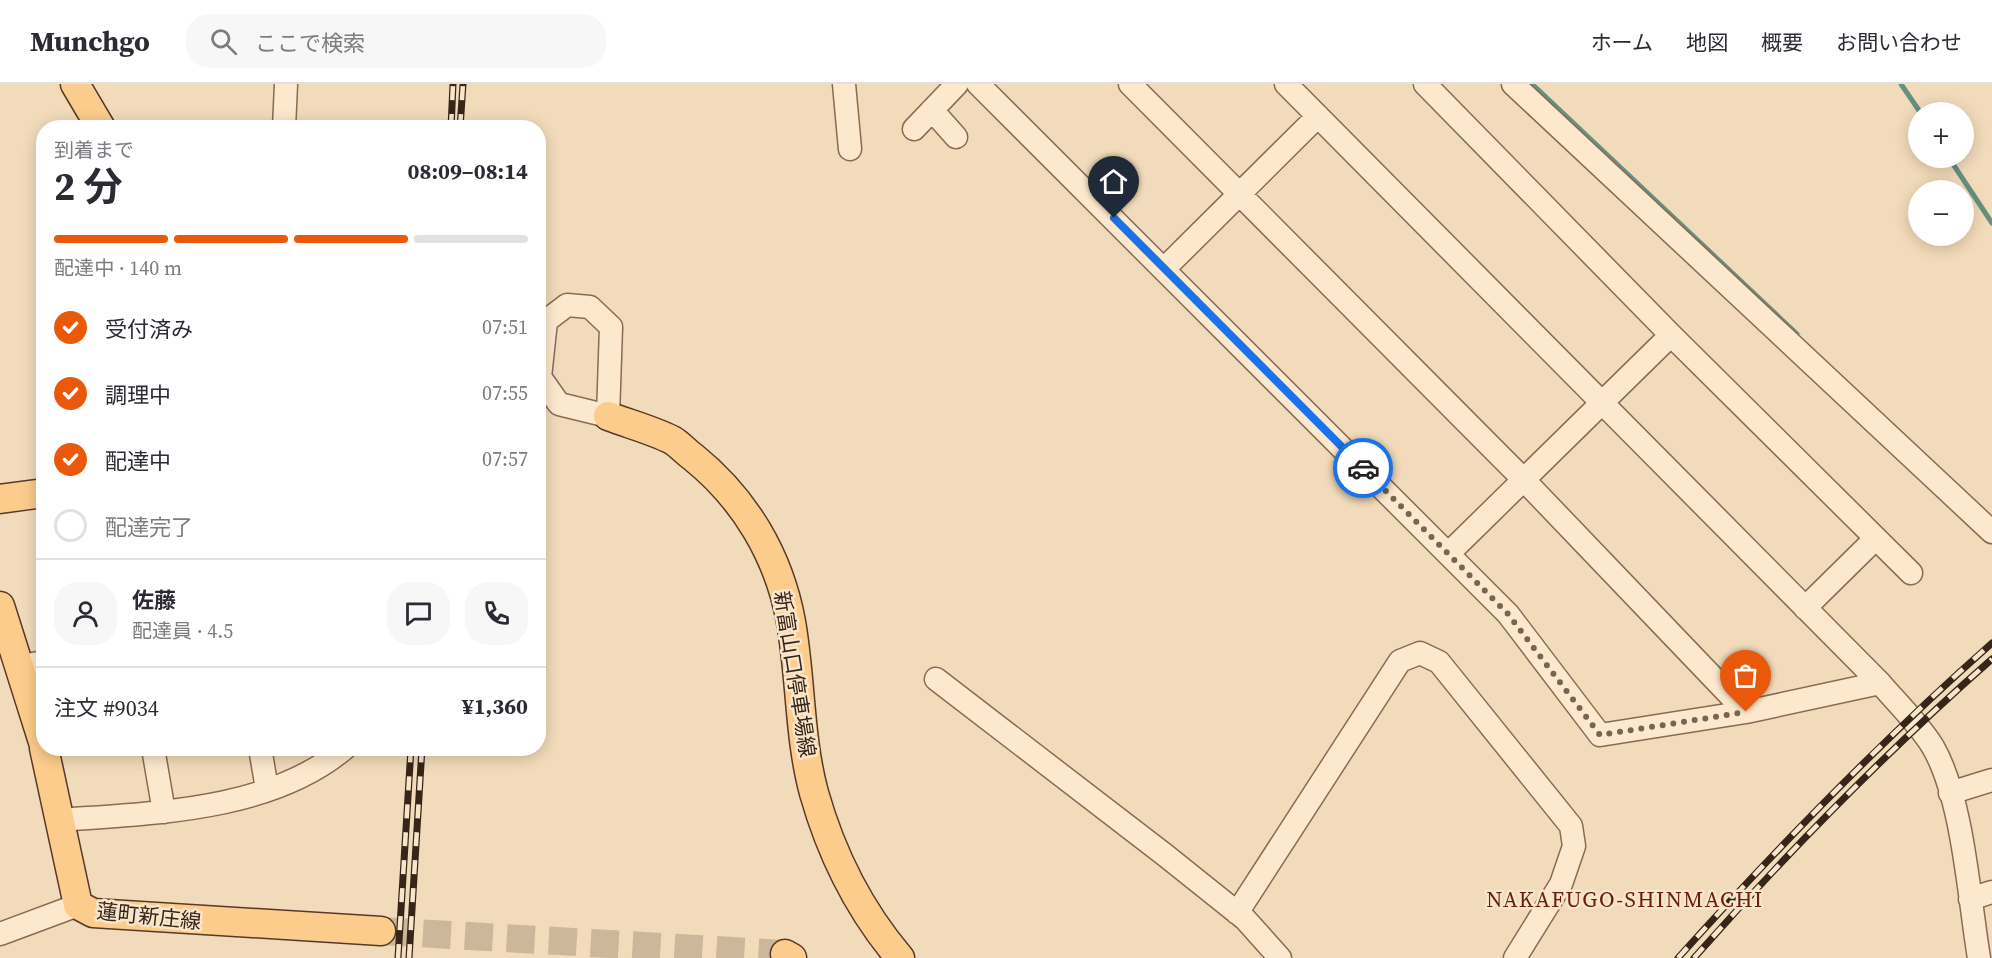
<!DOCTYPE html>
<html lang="ja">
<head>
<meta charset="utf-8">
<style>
	:root { --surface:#fff; --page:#f7f7f7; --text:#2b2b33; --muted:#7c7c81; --line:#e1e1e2; --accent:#ea580c }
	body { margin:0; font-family:"Source Serif 4","Noto Sans JP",serif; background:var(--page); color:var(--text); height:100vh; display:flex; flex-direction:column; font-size:22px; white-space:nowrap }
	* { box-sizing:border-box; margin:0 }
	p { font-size:20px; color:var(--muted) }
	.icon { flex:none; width:33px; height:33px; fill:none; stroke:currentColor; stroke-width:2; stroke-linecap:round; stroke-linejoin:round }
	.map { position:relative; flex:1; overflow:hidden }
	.sheet { position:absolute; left:36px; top:36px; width:510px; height:636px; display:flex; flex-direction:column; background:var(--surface); border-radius:24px; box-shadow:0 3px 15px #0003 }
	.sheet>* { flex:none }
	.controls { position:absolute; left:1908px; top:18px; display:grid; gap:12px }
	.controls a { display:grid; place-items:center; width:66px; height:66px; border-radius:50%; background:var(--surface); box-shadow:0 3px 15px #0003; font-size:30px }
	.pin { position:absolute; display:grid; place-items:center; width:51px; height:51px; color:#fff; margin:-62px -26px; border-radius:50% 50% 50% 0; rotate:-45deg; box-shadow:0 0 6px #0007 }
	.pin .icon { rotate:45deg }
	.courier { position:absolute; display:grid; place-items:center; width:60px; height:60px; margin:-30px; border:4px solid #1a73e8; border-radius:50%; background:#fff; color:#222; box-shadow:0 2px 8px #0007 }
	.summary em { font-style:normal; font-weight:700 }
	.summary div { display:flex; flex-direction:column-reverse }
	.summary { display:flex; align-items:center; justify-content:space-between; height:102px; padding:0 18px }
	h1 { font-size:39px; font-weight:700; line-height:45px }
	.bar { display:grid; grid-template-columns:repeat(4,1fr); gap:9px 6px; align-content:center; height:72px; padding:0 18px }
	.bar i { height:8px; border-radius:4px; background:var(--line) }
	.bar .on { background:var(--accent) }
	.bar p { grid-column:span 4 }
	.line { display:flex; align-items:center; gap:15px; padding:0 18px; border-top:2px solid var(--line) }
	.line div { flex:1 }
	.round { display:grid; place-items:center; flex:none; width:63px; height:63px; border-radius:24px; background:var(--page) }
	ol { padding:0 18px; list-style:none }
	li { display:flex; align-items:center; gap:18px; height:66px }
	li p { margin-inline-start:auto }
	li .icon { padding:6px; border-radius:50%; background:var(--accent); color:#fff; stroke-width:4 }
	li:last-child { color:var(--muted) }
	li i { width:33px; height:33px; border:3px solid var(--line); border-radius:50% }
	header { display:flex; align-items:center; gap:36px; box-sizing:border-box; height:84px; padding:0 30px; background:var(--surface); border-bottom:2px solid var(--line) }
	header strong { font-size:28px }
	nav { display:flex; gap:33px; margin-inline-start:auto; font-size:21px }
	.search { width:420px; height:54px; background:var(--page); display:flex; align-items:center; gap:15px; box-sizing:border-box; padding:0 21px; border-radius:24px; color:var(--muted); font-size:22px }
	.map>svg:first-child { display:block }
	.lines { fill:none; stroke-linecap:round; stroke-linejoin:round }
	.stream { stroke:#669081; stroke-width:5 }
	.major-tunnel { stroke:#cdb79a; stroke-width:28; stroke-dasharray:28 14; stroke-linecap:butt }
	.minor-casing { stroke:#8a6a53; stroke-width:25 }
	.major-casing { stroke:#573928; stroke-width:31 }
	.minor { stroke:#fce9cd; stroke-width:22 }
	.major { stroke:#fbcc8c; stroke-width:28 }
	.rail-casing { stroke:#372519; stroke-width:7 }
	.rail { stroke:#f9e6ca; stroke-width:4.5; stroke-dasharray:14; stroke-linecap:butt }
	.done { stroke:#786551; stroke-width:6; stroke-dasharray:0 10.8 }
	.route { stroke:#1a73e8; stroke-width:8 }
	.labels { text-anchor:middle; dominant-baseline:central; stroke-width:5; stroke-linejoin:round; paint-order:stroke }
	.street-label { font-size:21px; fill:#372519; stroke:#f9e6ca }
	.neighbourhood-label { font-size:22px; letter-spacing:1.5px; fill:#681d15; stroke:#f9e6ca }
</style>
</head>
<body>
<header>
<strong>Munchgo</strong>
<div class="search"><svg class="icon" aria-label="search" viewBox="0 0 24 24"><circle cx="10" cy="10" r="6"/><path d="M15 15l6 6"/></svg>ここで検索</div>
<nav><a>ホーム</a><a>地図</a><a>概要</a><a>お問い合わせ</a></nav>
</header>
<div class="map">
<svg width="1992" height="874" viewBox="0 0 1992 874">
	<rect width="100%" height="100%" fill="#f2dbba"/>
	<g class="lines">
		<path class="stream" d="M1532 0 1797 250
			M1901 0 1920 28
			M1949 74 1992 139"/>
		<path class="major-tunnel" d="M381 847 785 870"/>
		<defs>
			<path id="minor" d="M844 0 850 65
				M978 0 1508 530 1600 651 1746 628 1880 599
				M1130 0 1524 396 1746 628
				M1286 0 1880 599C1897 619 1919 640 1933 663 1963 715 1969 814 1979 874
				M1425 0 1671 251 1911 489
				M1513 0 1992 448
				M932 26 956 53
				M284 44 286 0
				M914 45 957 0
				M1165 184 1318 32
				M567 221 590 223 611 243 608 332 559 320 540 293 546 237Z
				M1448 470 1671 251
				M1805 524 1874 456
				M20 582 44 578
				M936 595 1165 771 1245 835 1280 874
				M153 664 164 728
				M260 664 267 705
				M1950 709 1992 696
				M61 736C153 729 271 727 345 664
				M1970 815 1992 808
				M1237 829 1400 577 1420 569 1439 578 1571 742 1574 762 1561 800 1515 874
				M0 850 78 821"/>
			<path id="major" d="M75 0 101 44
				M608 332C629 340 652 346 672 356 679 360 686 368 693 373 745 415 779 472 791 538 801 594 799 654 814 709 831 769 860 827 900 874
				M0 415 44 409
				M0 522 44 661
				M44 664 78 821 93 829 381 847
				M785 870 792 874"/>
		</defs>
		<use href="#minor" class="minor-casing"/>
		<use href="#major" class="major-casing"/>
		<use href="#minor" class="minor"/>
		<use href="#major" class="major"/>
		<defs>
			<path id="rail" d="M451 44 453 0
				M460 44 463 0
				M398 874 411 664
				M409 874 422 664
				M1678 874C1777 764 1881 657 1992 559
				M1694 874C1787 769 1886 668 1992 575"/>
		</defs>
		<use href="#rail" class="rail-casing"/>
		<use href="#rail" class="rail"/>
	</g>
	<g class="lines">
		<path class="done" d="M1363 384 1508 530 1600 651 1746 628"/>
		<path class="route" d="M1114 134 1363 384"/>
	</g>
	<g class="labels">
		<g class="street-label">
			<text transform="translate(795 590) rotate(81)">新富山口停車場線</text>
			<text transform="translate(149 832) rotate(6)">蓮町新庄線</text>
		</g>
		<g class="neighbourhood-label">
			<text x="1625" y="815">NAKAFUGO-SHINMACHI</text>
		</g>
	</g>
</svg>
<div class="controls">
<a>+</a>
<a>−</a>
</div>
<div class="pin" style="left:1746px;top:628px;background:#ea580c"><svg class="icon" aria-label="bag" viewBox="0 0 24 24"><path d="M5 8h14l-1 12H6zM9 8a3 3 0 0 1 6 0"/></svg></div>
<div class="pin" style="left:1114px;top:134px;background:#1f2937"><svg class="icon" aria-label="home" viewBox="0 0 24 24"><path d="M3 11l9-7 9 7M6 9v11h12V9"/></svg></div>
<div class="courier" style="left:1363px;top:384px"><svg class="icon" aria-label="car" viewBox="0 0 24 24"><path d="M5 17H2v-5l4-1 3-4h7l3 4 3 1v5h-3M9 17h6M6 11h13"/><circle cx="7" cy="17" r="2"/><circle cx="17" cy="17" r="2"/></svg></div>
<section class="sheet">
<div class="summary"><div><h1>2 分</h1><p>到着まで</p></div><em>08:09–08:14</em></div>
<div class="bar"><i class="on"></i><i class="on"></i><i class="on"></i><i></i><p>配達中 · 140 m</p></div>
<ol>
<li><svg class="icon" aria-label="check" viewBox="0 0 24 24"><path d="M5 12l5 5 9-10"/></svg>受付済み<p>07:51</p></li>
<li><svg class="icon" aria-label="check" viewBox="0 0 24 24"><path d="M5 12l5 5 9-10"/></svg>調理中<p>07:55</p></li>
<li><svg class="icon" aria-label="check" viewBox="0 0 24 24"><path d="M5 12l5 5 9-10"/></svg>配達中<p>07:57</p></li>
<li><i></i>配達完了</li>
</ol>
<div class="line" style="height:108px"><a class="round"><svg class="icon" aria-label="person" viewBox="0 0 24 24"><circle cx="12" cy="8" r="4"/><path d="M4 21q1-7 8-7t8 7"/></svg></a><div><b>佐藤</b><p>配達員 · 4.5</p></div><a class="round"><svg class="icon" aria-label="chat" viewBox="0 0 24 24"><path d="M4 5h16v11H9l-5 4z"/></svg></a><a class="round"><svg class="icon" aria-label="phone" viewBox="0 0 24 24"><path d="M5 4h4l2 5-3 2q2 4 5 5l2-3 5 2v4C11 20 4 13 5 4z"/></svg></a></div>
<div class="line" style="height:78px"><div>注文 #9034</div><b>¥1,360</b></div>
</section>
</div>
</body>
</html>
